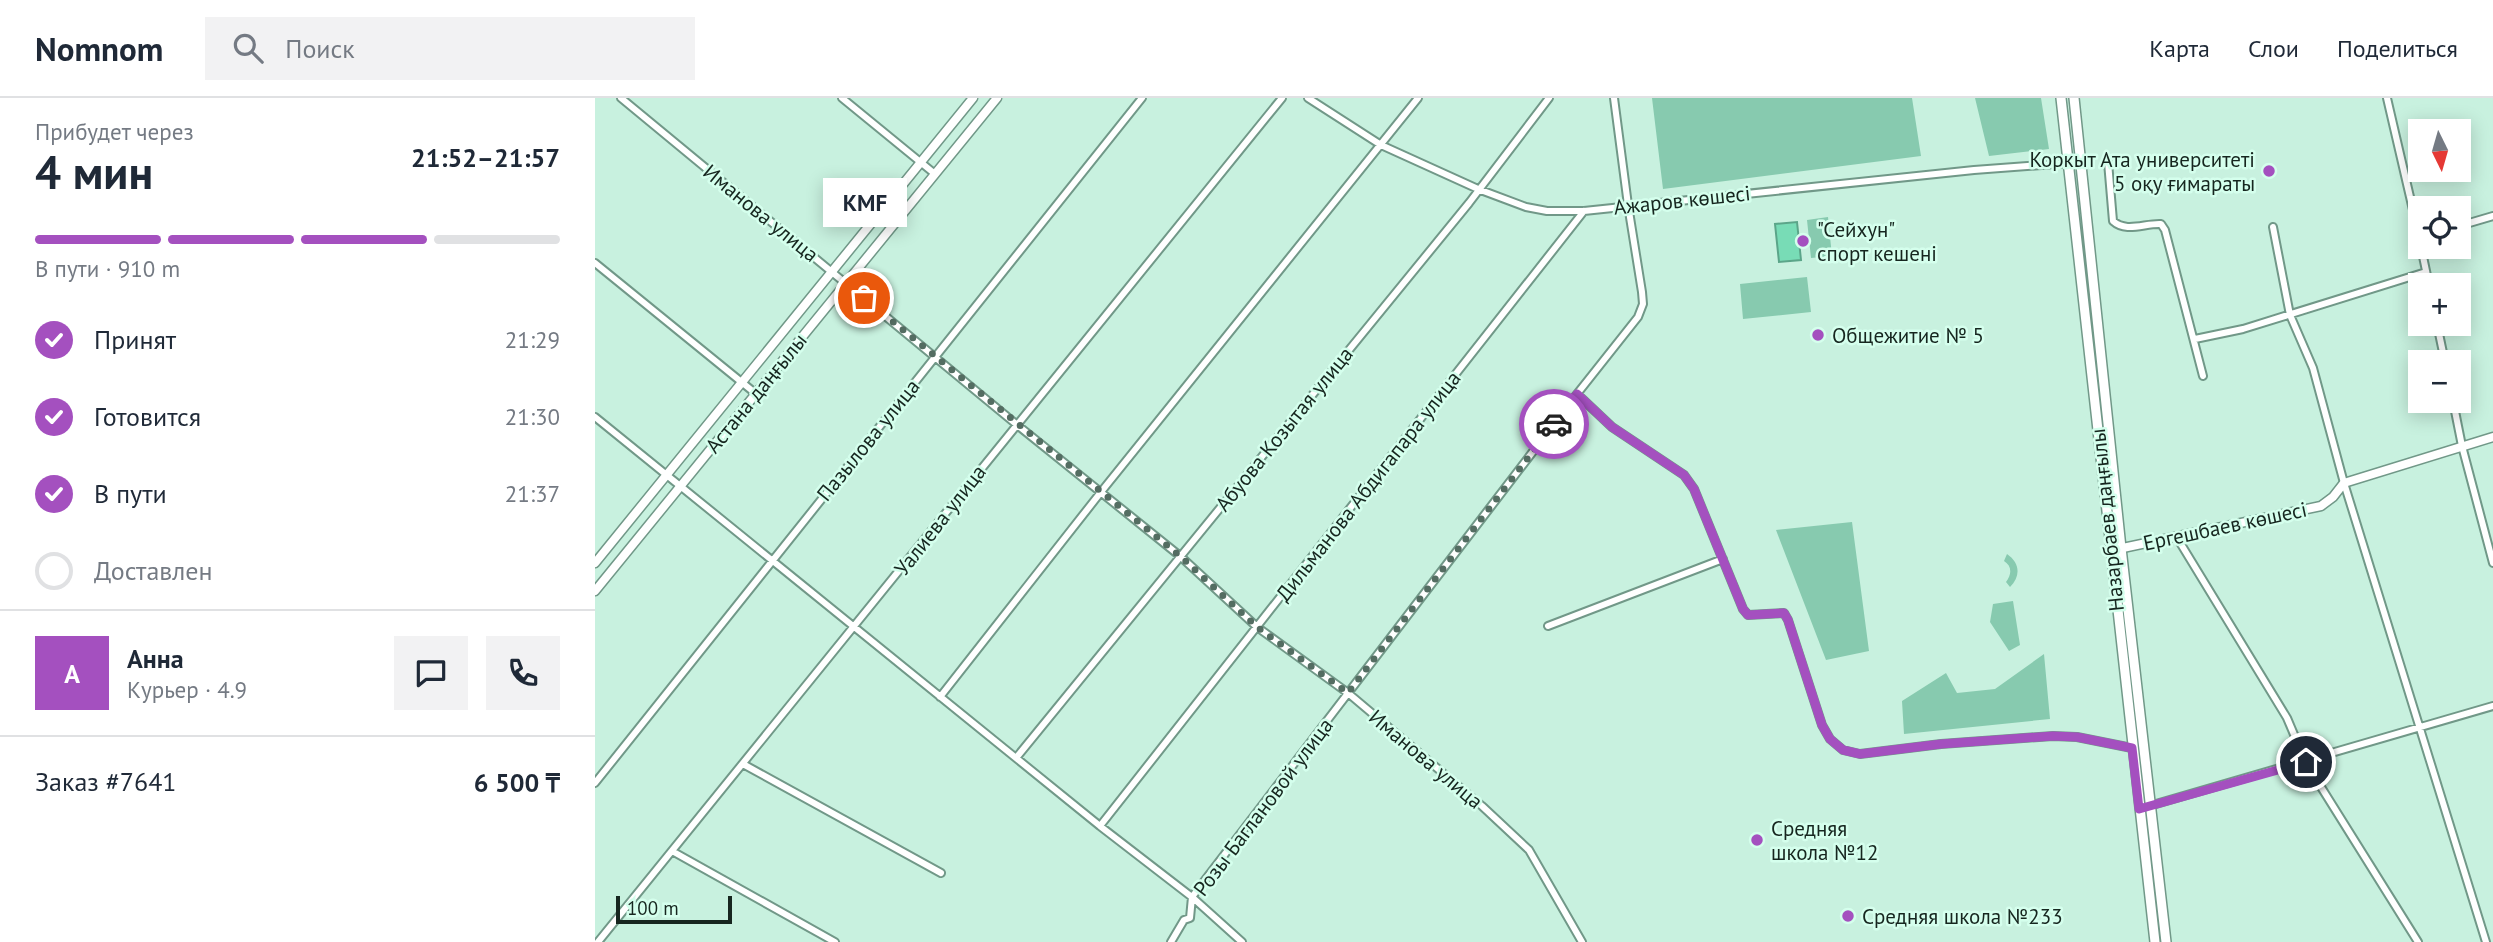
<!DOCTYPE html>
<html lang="ru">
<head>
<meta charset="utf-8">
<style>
	:root { --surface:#fff; --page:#f2f2f3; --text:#1f2937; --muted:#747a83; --line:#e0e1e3; --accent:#a450bf }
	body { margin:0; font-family:"PT Sans",sans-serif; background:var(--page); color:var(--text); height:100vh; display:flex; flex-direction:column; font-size:26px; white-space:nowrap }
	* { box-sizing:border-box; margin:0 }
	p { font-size:23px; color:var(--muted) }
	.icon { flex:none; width:38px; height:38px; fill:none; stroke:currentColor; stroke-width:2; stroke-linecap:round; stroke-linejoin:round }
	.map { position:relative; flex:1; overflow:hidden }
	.drawer { display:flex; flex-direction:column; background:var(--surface); width:595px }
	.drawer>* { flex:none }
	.needle { width:46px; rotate:175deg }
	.buttons { position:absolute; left:1813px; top:21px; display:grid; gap:14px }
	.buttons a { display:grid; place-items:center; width:63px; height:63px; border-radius:0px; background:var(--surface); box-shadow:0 4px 18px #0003; font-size:35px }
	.scale { position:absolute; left:21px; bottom:18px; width:116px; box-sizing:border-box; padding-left:7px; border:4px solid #16261f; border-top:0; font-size:19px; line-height:24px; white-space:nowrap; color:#16261f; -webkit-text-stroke:5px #d5ffed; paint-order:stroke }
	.pin { position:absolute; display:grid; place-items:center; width:60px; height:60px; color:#fff; margin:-30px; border:4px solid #fff; border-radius:50%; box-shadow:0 2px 7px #0007 }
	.courier { position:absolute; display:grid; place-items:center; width:70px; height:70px; margin:-35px; border:5px solid #a450bf; border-radius:50%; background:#fff; color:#222; box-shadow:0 2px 9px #0007 }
	.bubble { position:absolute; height:49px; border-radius:0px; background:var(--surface); box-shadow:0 4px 18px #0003; font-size:23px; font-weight:700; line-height:49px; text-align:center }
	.overview em { font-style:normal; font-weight:700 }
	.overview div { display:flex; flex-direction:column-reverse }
	.overview { display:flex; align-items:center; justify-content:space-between; height:119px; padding:0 35px }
	h1 { font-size:46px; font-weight:700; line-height:52px }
	.bar { display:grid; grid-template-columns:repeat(4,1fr); gap:10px 7px; align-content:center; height:84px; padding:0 35px }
	.bar i { height:9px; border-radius:5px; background:var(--line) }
	.bar .active { background:var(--accent) }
	.bar p { grid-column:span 4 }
	.line { display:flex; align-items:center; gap:18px; padding:0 35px; border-top:2px solid var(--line) }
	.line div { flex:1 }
	.round { display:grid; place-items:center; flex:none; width:74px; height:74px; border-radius:0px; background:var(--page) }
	ol { padding:0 35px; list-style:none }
	li { display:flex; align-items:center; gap:21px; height:77px }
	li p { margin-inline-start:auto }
	li .icon { padding:7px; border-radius:50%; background:var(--accent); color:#fff; stroke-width:4 }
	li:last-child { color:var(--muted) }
	li i { width:38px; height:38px; border:4px solid var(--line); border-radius:50% }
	header { display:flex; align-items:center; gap:42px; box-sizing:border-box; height:98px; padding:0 35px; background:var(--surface); border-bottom:2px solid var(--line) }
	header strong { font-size:33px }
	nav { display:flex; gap:38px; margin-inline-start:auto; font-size:24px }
	.search { width:490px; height:63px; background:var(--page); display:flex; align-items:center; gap:18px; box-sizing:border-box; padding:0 24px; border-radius:0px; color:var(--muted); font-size:26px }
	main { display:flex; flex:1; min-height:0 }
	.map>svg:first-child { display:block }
	.green { fill:#87caaf }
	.water { fill:#78dcb6; stroke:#5ba589; stroke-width:2 }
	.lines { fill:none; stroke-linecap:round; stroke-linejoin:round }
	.minor-casing { stroke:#719888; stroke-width:10 }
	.tertiary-casing { stroke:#719888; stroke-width:11 }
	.secondary-casing { stroke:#719888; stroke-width:12 }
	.minor { stroke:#fff; stroke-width:6 }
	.tertiary { stroke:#fff; stroke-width:8 }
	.secondary { stroke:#fff; stroke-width:9 }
	.done { stroke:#546d62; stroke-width:7; stroke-dasharray:0 12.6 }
	.route { stroke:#a450bf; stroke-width:9 }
	.poi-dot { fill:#a450bf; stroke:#d5ffed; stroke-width:2.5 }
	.labels { text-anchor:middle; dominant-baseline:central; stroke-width:5; stroke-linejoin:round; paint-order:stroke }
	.poi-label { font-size:21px; fill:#16261f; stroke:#d5ffed; text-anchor:start }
	.street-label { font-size:21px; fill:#16261f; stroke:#d5ffed }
</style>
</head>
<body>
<header>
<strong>Nomnom</strong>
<div class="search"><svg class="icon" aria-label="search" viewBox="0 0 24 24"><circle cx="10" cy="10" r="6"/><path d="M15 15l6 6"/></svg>Поиск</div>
<nav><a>Карта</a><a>Слои</a><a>Поделиться</a></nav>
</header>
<main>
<section class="drawer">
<div class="overview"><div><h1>4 мин</h1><p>Прибудет через</p></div><em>21:52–21:57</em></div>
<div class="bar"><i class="active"></i><i class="active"></i><i class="active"></i><i></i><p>В пути · 910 m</p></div>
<ol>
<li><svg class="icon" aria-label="check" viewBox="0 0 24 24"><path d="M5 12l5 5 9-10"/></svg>Принят<p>21:29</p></li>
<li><svg class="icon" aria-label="check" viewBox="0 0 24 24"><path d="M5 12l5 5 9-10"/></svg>Готовится<p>21:30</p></li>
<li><svg class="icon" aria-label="check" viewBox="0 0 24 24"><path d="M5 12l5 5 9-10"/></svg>В пути<p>21:37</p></li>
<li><i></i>Доставлен</li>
</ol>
<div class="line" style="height:126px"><b class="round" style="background:var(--accent);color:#fff">А</b><div><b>Анна</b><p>Курьер · 4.9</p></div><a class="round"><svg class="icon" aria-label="chat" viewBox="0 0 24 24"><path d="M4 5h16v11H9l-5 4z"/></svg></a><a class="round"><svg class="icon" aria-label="phone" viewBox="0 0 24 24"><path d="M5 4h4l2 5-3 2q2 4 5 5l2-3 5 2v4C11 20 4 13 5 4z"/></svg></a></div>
<div class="line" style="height:91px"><div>Заказ #7641</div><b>6 500 ₸</b></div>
</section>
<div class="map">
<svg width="1898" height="844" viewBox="0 0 1898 844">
	<rect width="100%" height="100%" fill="#c8f1df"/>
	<path class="green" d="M1057 0H1317L1326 58 1068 91Z
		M1380 0H1446L1454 51 1394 58Z
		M1233 119 1237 158 1216 160 1212 122Z
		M1212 179 1216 214 1148 221 1145 186Z
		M1257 424 1274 553 1231 562 1181 432Z
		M1412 456C1425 465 1426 478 1415 489L1411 484C1417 476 1417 468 1409 463Z
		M1418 503 1425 547 1414 553 1395 524 1398 506Z
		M1449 556 1455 621 1309 636 1307 603 1351 575 1362 595 1400 591Z"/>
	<path class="water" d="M1202 124 1206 162 1184 164 1180 126Z"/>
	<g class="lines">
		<defs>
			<path id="minor" d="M26 0 421 326 585 458 662 529 753 595 887 708 934 752 987 844
				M247 0 340 76
				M713 0 786 47 883 91 931 109 952 113H989L1379 72 1487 64
				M1792 0 1825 142
				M1513 64 1518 123C1531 135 1550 125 1566 126L1570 132 1608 278
				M1864 128 1898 118
				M1678 129 1695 217 1718 270 1749 385 1891 844
				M1826 149 1834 187
				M0 165 160 295
				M1842 226 1850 264
				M1600 241 1648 231 1831 174
				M982 296 1017 329 1089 377 1099 391 1148 511 1153 517 1189 515 1193 522 1227 627 1235 641 1248 652 1265 656 1346 646 1458 638 1482 639 1537 650
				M1858 303 1867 348 1898 465
				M0 319 505 728 597 799 647 844
				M1581 438 1692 620 1711 665 1823 844
				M953 528 1128 461
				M345 599 506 394 823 0
				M421 660 874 105 954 0
				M148 666 346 775
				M0 685 547 0
				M1554 708 1898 608
				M505 728 989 113
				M77 753 240 844
				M3 844 687 0
				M576 844 589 822 595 820 597 799 982 296 1043 219 1048 206 1047 194 1033 107 1019 0"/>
			<path id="tertiary" d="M1523 451 1726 408 1738 399 1749 385 1898 339
				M0 465 378 0
				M0 493 402 0"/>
			<path id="secondary" d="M1466 0 1560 844
				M1479 0 1526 450 1571 844"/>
		</defs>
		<use href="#minor" class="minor-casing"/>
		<use href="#tertiary" class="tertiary-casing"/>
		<use href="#secondary" class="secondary-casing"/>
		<use href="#minor" class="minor"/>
		<use href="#tertiary" class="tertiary"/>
		<use href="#secondary" class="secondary"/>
	</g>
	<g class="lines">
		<path class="done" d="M269 200 585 458 662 529 753 595 959 326"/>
		<path class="route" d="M959 326 982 296 1017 329 1089 377 1099 391 1148 511 1153 517 1189 515 1193 522 1227 627 1235 641 1248 652 1265 656 1346 646 1458 638 1482 639 1537 650 1544 711 1711 664"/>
	</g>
	<g class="poi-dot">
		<circle cx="1674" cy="73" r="7"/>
		<circle cx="1208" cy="143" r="7"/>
		<circle cx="1223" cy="237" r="7"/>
		<circle cx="1162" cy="742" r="7"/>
		<circle cx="1253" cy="818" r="7"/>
	</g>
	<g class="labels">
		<g class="poi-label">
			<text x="1660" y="61" text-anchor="end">Коркыт Ата университеті<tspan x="1660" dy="24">5 оқу ғимараты</tspan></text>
			<text x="1222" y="131">"Сейхун"<tspan x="1222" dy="24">спорт кешені</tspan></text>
			<text x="1237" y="237">Общежитие № 5</text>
			<text x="1176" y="730">Средняя<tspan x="1176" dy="24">школа №12</tspan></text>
			<text x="1267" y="818">Средняя школа №233</text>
		</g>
		<g class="street-label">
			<text transform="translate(1087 102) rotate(-6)">Ажаров көшесі</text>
			<text transform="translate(166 115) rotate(39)">Иманова улица</text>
			<text transform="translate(161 295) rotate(-51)">Астана даңғылы</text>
			<text transform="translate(689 331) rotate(-51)">Абуова Козытая улица</text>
			<text transform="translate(273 342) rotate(-51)">Пазылова улица</text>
			<text transform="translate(773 388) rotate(-52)">Дильманова Абдигапара улица</text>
			<text transform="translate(345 422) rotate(-52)">Уалиева улица</text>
			<text transform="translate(1512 422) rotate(-96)">Назарбаев даңғылы</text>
			<text transform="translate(1630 428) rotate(-12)">Ергешбаев көшесі</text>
			<text transform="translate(831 661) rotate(40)">Иманова улица</text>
			<text transform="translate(668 709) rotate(-53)">Розы Баглановой улица</text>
		</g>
	</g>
</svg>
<div class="buttons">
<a><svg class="needle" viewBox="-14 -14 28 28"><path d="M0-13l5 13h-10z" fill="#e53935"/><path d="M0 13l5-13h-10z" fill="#747a83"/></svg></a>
<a><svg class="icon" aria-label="locate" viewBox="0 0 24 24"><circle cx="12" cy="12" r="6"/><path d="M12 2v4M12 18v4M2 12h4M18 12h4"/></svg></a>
<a>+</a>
<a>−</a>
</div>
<div class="scale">100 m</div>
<div class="pin" style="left:269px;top:200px;background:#ea580c"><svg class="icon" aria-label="bag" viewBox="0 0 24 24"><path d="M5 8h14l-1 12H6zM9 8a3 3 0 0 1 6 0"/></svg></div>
<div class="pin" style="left:1711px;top:664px;background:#1f2937"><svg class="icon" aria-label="home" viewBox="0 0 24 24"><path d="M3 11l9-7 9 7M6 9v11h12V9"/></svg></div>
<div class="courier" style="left:959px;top:326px"><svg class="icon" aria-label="car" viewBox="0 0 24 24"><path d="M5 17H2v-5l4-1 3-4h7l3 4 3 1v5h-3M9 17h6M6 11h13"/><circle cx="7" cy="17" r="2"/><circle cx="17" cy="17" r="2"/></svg></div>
<div class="bubble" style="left:228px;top:80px;width:84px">KMF</div>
</div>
</main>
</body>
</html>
